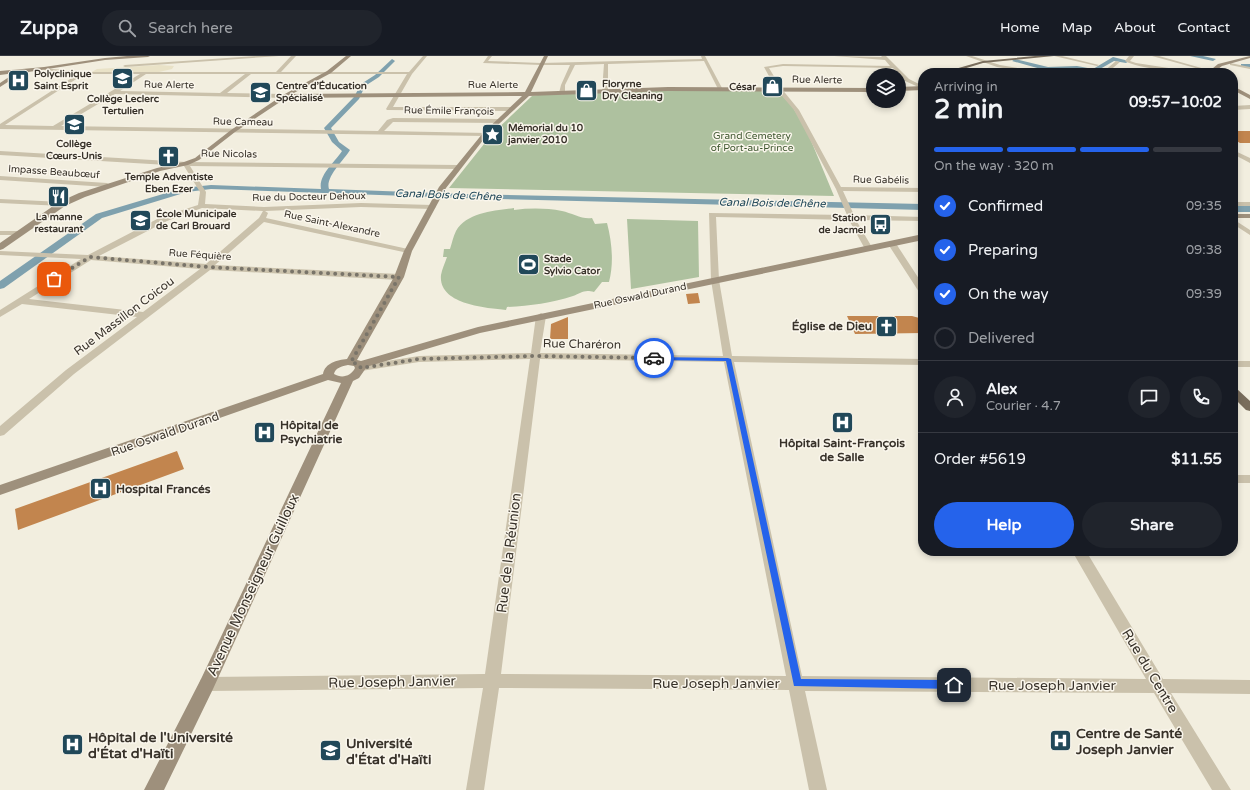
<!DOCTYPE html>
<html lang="en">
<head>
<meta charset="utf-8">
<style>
	:root { --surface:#171b24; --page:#20242c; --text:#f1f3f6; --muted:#9ea1a6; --line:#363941; --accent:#2563eb }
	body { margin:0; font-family:"Varela Round",sans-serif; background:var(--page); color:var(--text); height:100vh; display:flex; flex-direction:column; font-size:15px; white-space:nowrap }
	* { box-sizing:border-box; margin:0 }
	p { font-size:13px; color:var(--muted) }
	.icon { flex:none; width:22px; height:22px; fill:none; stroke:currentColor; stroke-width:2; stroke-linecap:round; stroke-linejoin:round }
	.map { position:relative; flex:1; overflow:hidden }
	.panel { position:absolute; left:918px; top:12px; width:320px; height:488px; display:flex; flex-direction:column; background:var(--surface); border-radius:16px; box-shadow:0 2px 6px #0003 }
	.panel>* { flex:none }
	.fabs { position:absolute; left:866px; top:12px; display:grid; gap:8px }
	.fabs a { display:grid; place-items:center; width:40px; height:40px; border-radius:50%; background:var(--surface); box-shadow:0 2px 6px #0003; font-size:20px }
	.pin { position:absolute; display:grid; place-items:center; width:34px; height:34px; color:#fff; margin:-17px; border-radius:8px; box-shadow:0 2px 6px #0006 }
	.courier { position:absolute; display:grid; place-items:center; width:40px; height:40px; margin:-20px; border:3px solid #2563eb; border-radius:50%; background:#fff; color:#222; box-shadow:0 1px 5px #0007 }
	.summary em { font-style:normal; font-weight:800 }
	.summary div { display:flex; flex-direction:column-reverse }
	.summary { display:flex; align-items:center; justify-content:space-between; height:68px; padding:0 16px }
	h1 { font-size:26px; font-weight:800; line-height:30px }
	.bar { display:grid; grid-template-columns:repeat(4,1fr); gap:6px 4px; align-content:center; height:48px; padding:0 16px }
	.bar i { height:5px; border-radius:3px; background:var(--line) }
	.bar .on { background:var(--accent) }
	.bar p { grid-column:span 4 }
	.line { display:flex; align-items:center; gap:10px; padding:0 16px; border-top:1px solid var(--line) }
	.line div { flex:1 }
	.round { display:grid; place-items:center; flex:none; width:42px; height:42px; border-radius:21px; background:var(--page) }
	ol { padding:0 16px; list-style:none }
	li { display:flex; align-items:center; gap:12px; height:44px }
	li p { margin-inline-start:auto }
	li .icon { padding:4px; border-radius:50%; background:var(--accent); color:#fff; stroke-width:4 }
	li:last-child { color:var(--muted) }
	li i { width:22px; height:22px; border:2px solid var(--line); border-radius:50% }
	.primary-button { display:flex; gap:8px; margin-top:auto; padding:8px 16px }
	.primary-button a { flex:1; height:46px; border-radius:24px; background:var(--accent); color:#fff; font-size:16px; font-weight:800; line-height:46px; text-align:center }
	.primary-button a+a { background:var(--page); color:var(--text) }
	header { display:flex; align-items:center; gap:24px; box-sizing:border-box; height:56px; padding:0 20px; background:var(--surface); border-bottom:1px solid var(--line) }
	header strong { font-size:19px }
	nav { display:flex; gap:22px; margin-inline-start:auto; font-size:14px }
	.search { width:280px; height:36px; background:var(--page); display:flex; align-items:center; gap:10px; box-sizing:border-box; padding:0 14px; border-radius:22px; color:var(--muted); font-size:15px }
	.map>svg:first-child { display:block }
	.green { fill:#aec19f }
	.plaza { fill:#e9e2c7 }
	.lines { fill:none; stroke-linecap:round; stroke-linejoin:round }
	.canal { fill:#7fa1ae; fill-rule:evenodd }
	.building { fill:#c2854e }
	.street { fill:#cac1ab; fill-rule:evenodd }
	.secondary { fill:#9e907c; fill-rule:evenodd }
	.primary { fill:#796d5c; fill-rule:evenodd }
	.route { fill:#2563eb }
	.done { stroke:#797469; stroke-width:4; stroke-dasharray:0 7.2 }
	.labels { text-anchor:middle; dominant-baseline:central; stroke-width:3; stroke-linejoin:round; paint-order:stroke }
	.far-poi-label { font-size:10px; font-weight:bold; fill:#38322a; stroke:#faf6ec; text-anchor:start }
	.far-street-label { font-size:10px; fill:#38322a; stroke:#faf6ec }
	.far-park-label { font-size:10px; fill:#3e562f; stroke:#faf6ec }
	.far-water-label { font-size:11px; font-style:italic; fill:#214859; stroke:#faf6ec }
	.street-label { font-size:12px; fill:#38322a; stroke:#faf6ec }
	.poi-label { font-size:12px; font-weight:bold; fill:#38322a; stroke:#faf6ec; text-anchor:start }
	.near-street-label { font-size:14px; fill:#38322a; stroke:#faf6ec }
	.near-poi-label { font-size:14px; font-weight:bold; fill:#38322a; stroke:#faf6ec; text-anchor:start }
</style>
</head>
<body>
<header>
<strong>Zuppa</strong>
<div class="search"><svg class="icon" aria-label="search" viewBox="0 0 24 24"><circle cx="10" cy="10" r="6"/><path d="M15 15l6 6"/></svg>Search here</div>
<nav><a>Home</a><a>Map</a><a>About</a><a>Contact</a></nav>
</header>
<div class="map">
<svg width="1250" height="734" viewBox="0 0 1250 734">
	<rect width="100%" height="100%" fill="#f2eedf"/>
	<path class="green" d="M655 34H777L792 50 807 75 834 140 449 132 492 78 532 40 538 39Z
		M514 152V154C530 152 546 152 562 155 572 157 583 164 592 162L595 168 607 167C612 186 614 207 609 226H602L594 236C584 233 581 237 573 240 551 247 530 250 507 251L506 254C487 252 438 249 441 219 442 213 445 207 447 201H443L444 193H450C452 187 453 181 456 175 467 156 495 155 514 152Z
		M627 163 698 165 699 221 631 233Z"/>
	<path class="plaza" d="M159 9 174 10 172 13 159 16H92L97 13Z"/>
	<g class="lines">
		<path class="canal" d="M1190 0H1203L1216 3 1213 5Z
			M1113 1 1129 5 1126 7 1114 5 1093 17 1077 14 1048 15 1012 5 1015 3 1048 11 1077 10 1093 13Z
			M392 3 395 5 379 21 365 30 359 43 331 72 339 86 350 94C344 104 325 121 329 133L463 138 923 148V154L463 142 211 133 187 136 102 162 4 232 0 233V225L96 158 183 132 211 129 321 133C318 119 336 105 342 95L332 86 324 72 354 41 361 28 375 19Z
			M1241 8H1250V12L1241 10Z
			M1233 150H1250V156H1233Z"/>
	</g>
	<path class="building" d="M1233 75H1250V87H1240L1233 83Z
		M698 237 700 247 688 248 686 238Z
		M847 260H912L923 263V277L855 278Z
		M568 261V283H550L551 268Z
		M177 395 184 413 18 474 15 453Z"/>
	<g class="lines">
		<path class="street" d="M257 0H279L125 11 123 10 125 9Z
			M291 0H296L281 16H409L423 0H427L412 18 393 51H512L515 53 512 55 387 54 386 53 407 18H251L227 37 285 38 288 40 285 42 115 38 61 70 378 75 387 64 393 62 499 63 502 65 499 67 393 66 384 75 487 77V79L485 80 0 73V68L78 18 44 14 42 12 83 16H276ZM84 18H140L53 70 5 69ZM146 18H245L220 37 120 35Z
			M488 0H492L488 5 541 7 702 3 701 0H705L722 32 718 33 704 5 608 8V35L605 37 602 35 604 8 575 9 565 29V37L562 39 559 37 561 29 570 9H541L483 7Z
			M834 0 882 1 881 0H886L909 23 923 30V33L905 25 893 12 783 10 769 12 781 32 799 54 841 131 923 132V136L843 135 854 159 923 161V165L856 164 873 193 869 195 865 193 849 164 716 161 719 224 732 300 923 303V309L734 306 802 620 1146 623 1072 495H1086L1163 623 1250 624V638L1171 637 1231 734H1212L1154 637 805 635 827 734H809L789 634 499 632 484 734H466L483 632 207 635 201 633 199 628 201 623 207 621 485 618 530 303 419 306 361 315 356 312 361 309 419 300 531 297 536 260 541 257 546 260 540 297 723 300 711 224 709 157 847 159 836 133 794 54 776 33 764 11 783 8 890 10 885 4ZM540 303 724 306 786 620 501 618Z
			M966 0H972L1000 9 1036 15 1077 13 1103 16 1116 5 1120 6 1107 17 1077 15 1033 17 997 11Z
			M1054 0H1062L1099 9 1097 10Z
			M1129 0H1134L1130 5 1136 7 1201 17C1185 17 1138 13 1125 5Z
			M1152 0H1159L1212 15 1210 16Z
			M1230 7 1250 11V13L1230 9Z
			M1250 49V53L1233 54V50Z
			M1233 94 1250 102V107L1233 98Z
			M0 95 186 106 458 109 461 111 458 113 190 110 206 136 205 148 264 151 361 147 432 149 436 151 432 153 361 151 265 155 268 157 266 162 408 193 412 195 408 197 264 166 215 209 399 218 403 221 399 224 210 214 74 318 4 379 0 380V370L66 314 137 261 22 248 0 261V254L81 203 0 199V195L88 199 161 161 198 149 200 136 184 110 0 99ZM202 152 263 155 259 162 206 208 99 200 167 165ZM91 204 200 213 143 256 29 243Z
			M0 120 107 127 110 129 107 131 0 124Z
			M0 143 62 146 66 148 62 150 0 147Z
			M1233 146H1250V150H1233Z
			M1233 163 1250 174V179L1233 168Z
			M0 175H19L23 177 19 179H0Z
			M889 186H895L923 229V239L919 236 888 188Z
			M1233 305H1250V311H1233Z
			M1233 419H1250V427H1233Z"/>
		<path class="secondary" d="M127 0H150L148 1 105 4 22 17 0 31V27L15 17 0 19V15L44 11 105 2Z
			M346 0H351L331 17 292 38 525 36 544 0H548L531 36 668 31 873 32V36L668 35 529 40 487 79 446 132 412 195 404 221 357 304 361 305 478 271 923 178V184L480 277 366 311V312L359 322 353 325 213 633 164 734H144L201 623 341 327 328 324 0 439V429L323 318C325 307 337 304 347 303L394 221 404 195 439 131 483 77 522 40 286 42 235 76 199 104 188 109 160 115 85 141 65 150 3 193 0 194V187L59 146 79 137 157 112 184 106 195 102 231 74 283 39 327 15ZM348 309 354 310 355 312C351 320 342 323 334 318 335 312 342 310 348 309Z
			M1250 0V2L1222 10 1213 17H1207L1218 8Z
			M923 30V34L899 35V31Z
			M1233 30 1250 39V43L1233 34Z
			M1233 158H1250V162H1233Z"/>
		<path class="primary" d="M1035 0H1054L983 7 950 17H941L983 5Z
			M923 29V34L920 32Z
			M1233 332 1237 333 1250 345V355L1246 354 1233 341Z"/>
	</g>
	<path class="route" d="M652 301 728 302 731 303 801 623 954 624 957 626 959 629 957 632 954 633 794 630 726 305 654 304 652 303Z"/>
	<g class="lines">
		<path class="done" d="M54 223 90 201 208 211 399 221 351 306 358 308 361 312 419 303 535 300 654 302"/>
	</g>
	<defs>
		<symbol id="school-square" viewBox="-11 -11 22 22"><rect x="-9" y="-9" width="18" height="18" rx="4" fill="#214859" stroke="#faf6ec"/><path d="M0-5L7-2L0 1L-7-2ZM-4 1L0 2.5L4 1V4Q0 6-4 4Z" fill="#fff"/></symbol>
		<symbol id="hospital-square" viewBox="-11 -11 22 22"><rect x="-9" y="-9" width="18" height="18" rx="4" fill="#214859" stroke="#faf6ec"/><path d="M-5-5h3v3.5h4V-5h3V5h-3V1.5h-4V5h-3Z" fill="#fff"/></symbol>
		<symbol id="shop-square" viewBox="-11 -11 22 22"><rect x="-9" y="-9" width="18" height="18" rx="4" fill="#214859" stroke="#faf6ec"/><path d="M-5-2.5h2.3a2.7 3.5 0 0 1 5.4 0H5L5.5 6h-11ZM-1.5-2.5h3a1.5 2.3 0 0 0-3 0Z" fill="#fff"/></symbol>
		<symbol id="sight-square" viewBox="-11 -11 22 22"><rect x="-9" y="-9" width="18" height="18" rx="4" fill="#214859" stroke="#faf6ec"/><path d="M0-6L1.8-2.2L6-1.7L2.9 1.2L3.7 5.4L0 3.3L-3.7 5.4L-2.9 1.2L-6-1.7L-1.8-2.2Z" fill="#fff"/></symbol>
		<symbol id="church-square" viewBox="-11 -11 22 22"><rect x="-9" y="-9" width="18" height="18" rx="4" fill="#214859" stroke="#faf6ec"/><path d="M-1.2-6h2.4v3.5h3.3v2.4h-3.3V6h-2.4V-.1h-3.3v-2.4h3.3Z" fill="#fff"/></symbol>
		<symbol id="restaurant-square" viewBox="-11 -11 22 22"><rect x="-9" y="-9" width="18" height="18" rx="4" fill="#214859" stroke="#faf6ec"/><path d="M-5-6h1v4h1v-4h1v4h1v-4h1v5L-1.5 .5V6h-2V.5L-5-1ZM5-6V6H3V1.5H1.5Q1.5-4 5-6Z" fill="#fff"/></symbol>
		<symbol id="bus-square" viewBox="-11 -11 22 22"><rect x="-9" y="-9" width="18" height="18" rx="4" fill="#214859" stroke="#faf6ec"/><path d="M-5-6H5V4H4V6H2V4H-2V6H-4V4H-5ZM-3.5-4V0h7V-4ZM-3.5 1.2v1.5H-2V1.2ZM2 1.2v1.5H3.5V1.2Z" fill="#fff"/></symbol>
		<symbol id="stadium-square" viewBox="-11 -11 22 22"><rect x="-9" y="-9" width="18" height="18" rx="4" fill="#214859" stroke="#faf6ec"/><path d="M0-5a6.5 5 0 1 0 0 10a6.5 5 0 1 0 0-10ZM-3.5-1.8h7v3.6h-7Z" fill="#fff"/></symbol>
		<symbol id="university-square" viewBox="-11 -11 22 22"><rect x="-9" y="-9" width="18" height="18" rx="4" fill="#214859" stroke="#faf6ec"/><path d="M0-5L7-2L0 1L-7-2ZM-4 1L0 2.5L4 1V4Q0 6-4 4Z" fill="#fff"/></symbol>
	</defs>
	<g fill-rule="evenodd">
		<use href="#school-square" x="110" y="10" width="25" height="25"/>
		<use href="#hospital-square" x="6" y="12" width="25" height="25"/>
		<use href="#shop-square" x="760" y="18" width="25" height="25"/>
		<use href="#shop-square" x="574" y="22" width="25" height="25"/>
		<use href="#school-square" x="248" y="24" width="25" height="25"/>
		<use href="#school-square" x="62" y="56" width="25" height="25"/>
		<use href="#sight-square" x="480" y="66" width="25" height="25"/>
		<use href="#church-square" x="156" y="88" width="25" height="25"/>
		<use href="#restaurant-square" x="46" y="128" width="25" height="25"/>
		<use href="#school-square" x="128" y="152" width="25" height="25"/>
		<use href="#bus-square" x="868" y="156" width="25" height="25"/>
		<use href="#stadium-square" x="516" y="196" width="25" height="25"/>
		<use href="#church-square" x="874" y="258" width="25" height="25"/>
		<use href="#hospital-square" x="830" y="354" width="25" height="25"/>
		<use href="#hospital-square" x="252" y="364" width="25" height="25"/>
		<use href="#hospital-square" x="88" y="420" width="25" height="25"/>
		<use href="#hospital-square" x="1048" y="672" width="25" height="25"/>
		<use href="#hospital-square" x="60" y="676" width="25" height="25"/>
		<use href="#university-square" x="318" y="682" width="25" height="25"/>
	</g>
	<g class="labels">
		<g class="far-poi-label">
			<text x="34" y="18">Polyclinique<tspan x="34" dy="12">Saint Esprit</tspan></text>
			<text x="602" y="28">Floryrne<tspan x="602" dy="12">Dry Cleaning</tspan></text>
			<text x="276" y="30">Centre d’Éducation<tspan x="276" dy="12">Spécialisé</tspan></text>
			<text x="756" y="31" text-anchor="end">César</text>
			<text x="123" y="43" text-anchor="middle">Collège Leclerc<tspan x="123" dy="12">Tertulien</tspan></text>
			<text x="508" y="72">Mémorial du 10<tspan x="508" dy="12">janvier 2010</tspan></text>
			<text x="74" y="88" text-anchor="middle">Collège<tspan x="74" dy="12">Cœurs-Unis</tspan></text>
			<text x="169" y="121" text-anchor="middle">Temple Adventiste<tspan x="169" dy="12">Eben Ezer</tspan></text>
			<text x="156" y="158">École Municipale<tspan x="156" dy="12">de Carl Brouard</tspan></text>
			<text x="59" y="161" text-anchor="middle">La manne<tspan x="59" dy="12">restaurant</tspan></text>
			<text x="866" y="162" text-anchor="end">Station<tspan x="866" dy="12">de Jacmel</tspan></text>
			<text x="544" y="203">Stade<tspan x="544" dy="12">Sylvio Cator</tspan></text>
		</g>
		<g class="far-street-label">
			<text transform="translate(817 24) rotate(1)">Rue Alerte</text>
			<text transform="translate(169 29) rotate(1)">Rue Alerte</text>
			<text x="493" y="29">Rue Alerte</text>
			<text transform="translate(449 55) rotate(1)">Rue Émile François</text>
			<text transform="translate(243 66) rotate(1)">Rue Cameau</text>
			<text transform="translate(229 98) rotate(1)">Rue Nicolas</text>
			<text transform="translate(54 116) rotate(4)">Impasse Beaubœuf</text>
			<text transform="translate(881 124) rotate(1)">Rue Gabélis</text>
			<text transform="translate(309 141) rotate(-1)">Rue du Docteur Dehoux</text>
			<text transform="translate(332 168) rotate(12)">Rue Saint-Alexandre</text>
			<text transform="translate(200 199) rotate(4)">Rue Féquière</text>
			<text transform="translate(640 240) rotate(-12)">Rue Oswald Durand</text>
		</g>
		<g class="far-park-label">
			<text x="752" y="80">Grand Cemetery<tspan x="752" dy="12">of Port-au-Prince</tspan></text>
		</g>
		<g class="far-water-label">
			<text transform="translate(448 139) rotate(2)">Canal Bois de Chêne</text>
			<text transform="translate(772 147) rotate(1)">Canal Bois de Chêne</text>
		</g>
		<g class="street-label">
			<text transform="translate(124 260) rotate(-37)">Rue Massillon Coicou</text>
			<text transform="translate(582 288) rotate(1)">Rue Charéron</text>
			<text transform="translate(165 378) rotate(-19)">Rue Oswald Durand</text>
		</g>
		<g class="poi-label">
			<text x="872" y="270" text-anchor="end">Église de Dieu</text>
			<text x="280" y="369">Hôpital de<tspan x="280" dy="14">Psychiatrie</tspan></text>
			<text x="842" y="387" text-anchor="middle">Hôpital Saint-François<tspan x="842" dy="14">de Salle</tspan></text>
			<text x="116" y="433">Hospital Francés</text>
		</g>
		<g class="near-street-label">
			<text transform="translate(509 497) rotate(-83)">Rue de la Réunion</text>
			<text transform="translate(253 529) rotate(-65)">Avenue Monseigneur Guilloux</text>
			<text transform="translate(1150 615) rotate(59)">Rue du Centre</text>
			<text transform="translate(392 626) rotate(-1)">Rue Joseph Janvier</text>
			<text x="716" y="627">Rue Joseph Janvier</text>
			<text x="1052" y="629">Rue Joseph Janvier</text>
		</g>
		<g class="near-poi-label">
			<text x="1076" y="677">Centre de Santé<tspan x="1076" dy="16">Joseph Janvier</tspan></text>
			<text x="88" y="681">Hôpital de l'Université<tspan x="88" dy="16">d'État d'Haïti</tspan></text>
			<text x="346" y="687">Université<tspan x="346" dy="16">d'État d'Haïti</tspan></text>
		</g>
	</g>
</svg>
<div class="fabs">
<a><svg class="icon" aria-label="layers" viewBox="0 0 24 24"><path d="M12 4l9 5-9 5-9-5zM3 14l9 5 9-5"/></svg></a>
</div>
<div class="pin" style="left:54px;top:223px;background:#ea580c"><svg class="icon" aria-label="bag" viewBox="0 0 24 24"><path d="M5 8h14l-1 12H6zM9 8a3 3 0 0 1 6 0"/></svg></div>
<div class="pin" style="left:954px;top:629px;background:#1f2937"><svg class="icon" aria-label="home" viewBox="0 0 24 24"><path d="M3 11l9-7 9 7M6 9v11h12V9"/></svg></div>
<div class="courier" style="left:654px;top:302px"><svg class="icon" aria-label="car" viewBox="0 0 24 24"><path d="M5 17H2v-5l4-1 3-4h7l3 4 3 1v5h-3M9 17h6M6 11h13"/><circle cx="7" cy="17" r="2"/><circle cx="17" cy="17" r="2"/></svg></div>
<section class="panel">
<div class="summary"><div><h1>2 min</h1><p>Arriving in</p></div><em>09:57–10:02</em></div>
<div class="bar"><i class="on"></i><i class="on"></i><i class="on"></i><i></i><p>On the way · 320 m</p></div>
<ol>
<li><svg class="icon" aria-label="check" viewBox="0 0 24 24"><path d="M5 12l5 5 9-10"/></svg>Confirmed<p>09:35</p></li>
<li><svg class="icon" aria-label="check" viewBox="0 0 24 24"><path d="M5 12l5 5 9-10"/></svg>Preparing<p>09:38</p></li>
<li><svg class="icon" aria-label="check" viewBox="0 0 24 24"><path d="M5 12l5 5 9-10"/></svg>On the way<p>09:39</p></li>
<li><i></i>Delivered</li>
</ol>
<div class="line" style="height:72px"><a class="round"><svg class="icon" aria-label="person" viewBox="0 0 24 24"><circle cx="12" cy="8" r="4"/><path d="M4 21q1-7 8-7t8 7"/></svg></a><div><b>Alex</b><p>Courier · 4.7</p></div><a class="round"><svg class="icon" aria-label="chat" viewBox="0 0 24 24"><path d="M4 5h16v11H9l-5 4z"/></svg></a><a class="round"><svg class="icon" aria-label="phone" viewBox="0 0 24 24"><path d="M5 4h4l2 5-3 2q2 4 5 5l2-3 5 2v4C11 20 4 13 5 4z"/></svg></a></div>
<div class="line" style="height:52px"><div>Order #5619</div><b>$11.55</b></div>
<div class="primary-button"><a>Help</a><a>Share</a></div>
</section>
</div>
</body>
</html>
